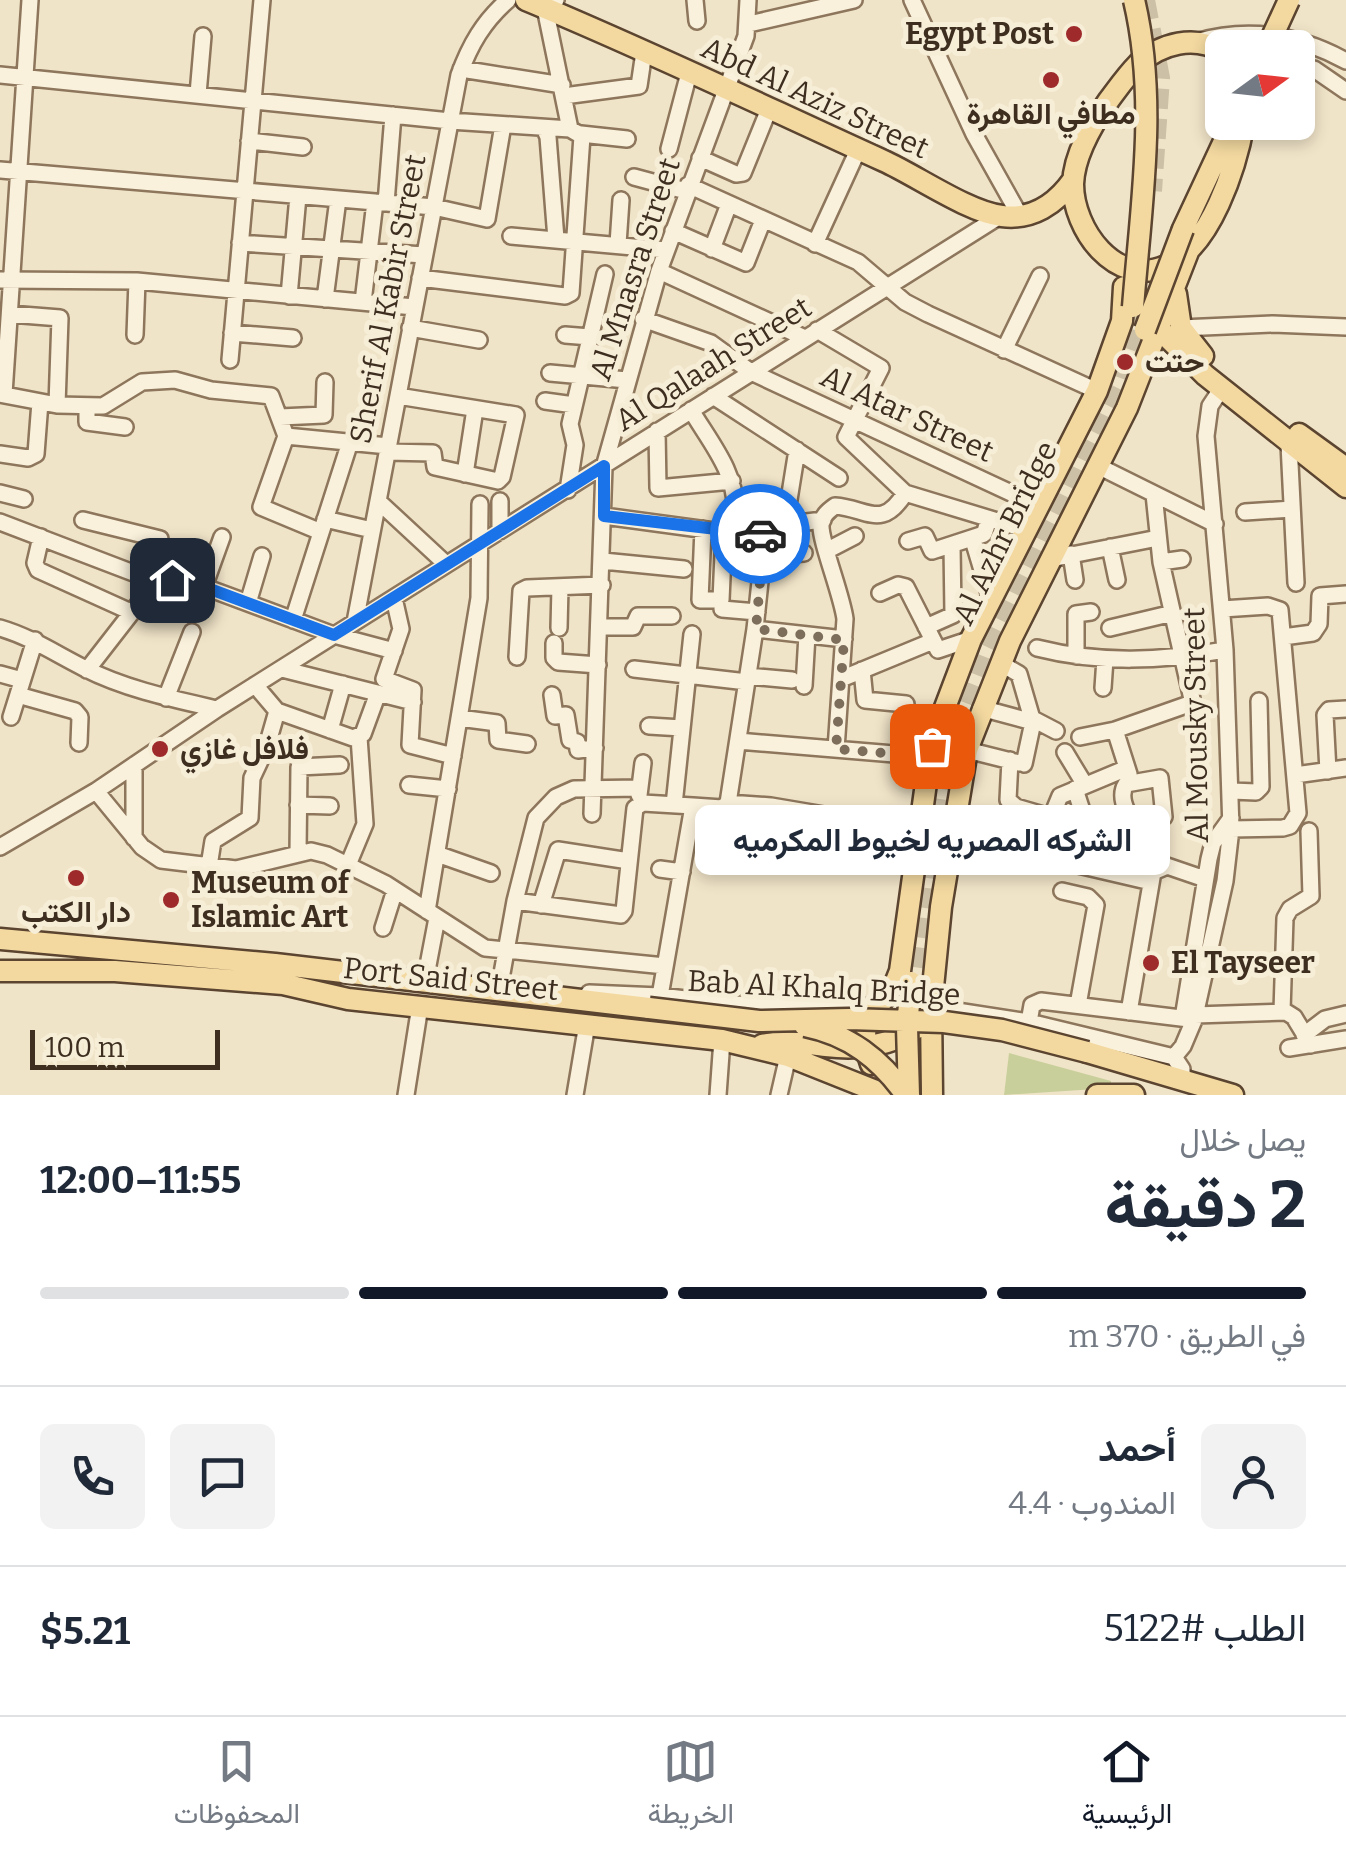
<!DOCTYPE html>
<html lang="ar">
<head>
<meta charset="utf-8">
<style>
	:root { --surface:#fff; --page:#f2f2f3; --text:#1f2937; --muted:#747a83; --line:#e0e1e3; --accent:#111827 }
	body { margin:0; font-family:Bitter,Vazirmatn,serif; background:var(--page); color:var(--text); direction:rtl; height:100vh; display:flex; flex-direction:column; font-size:38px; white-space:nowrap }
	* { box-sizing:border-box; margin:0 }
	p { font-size:32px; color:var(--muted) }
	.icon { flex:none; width:55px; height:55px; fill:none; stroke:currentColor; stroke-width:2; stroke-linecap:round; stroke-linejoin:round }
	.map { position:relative; height:1095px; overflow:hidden; direction:ltr }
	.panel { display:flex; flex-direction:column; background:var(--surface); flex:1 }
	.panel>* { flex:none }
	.needle { width:65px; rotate:75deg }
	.buttons { position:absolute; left:1205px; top:30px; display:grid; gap:20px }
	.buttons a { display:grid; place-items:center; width:110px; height:110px; border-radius:15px; background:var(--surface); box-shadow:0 5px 15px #0003; font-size:50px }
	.scale { position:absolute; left:30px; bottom:25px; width:190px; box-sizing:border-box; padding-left:10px; border:5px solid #3d2e20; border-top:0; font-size:28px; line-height:35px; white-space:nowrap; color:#3d2e20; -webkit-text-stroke:8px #f7eed8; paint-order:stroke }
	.pin { position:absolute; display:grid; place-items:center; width:85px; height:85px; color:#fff; margin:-42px; border-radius:20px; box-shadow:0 5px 15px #0006 }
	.courier { position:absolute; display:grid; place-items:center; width:100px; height:100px; margin:-50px; border:8px solid #1a73e8; border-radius:50%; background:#fff; color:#222; box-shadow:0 2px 12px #0007 }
	.bubble { position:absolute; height:70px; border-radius:15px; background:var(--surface); box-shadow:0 5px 15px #0003; font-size:32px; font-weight:700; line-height:70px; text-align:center; direction:rtl }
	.headline em { font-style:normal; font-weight:700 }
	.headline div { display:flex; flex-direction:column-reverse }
	.headline { display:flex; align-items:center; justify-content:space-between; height:170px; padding:0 40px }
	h1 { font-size:65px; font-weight:700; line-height:75px }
	.bar { display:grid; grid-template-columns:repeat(4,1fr); gap:15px 10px; align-content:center; height:120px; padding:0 40px }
	.bar i { height:12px; border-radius:8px; background:var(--line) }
	.bar .active { background:var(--accent) }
	.bar p { grid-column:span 4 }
	.line { display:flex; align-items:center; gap:25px; padding:0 40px; border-top:2px solid var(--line) }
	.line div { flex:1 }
	.round { display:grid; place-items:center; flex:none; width:105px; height:105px; border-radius:15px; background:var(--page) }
	.dock { display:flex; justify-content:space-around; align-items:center; height:140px; border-top:2px solid var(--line); background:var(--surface); font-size:28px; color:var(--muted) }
	.dock a { display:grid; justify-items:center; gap:5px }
	.dock .active { color:var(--accent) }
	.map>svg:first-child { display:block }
	.green { fill:#c9cf9b }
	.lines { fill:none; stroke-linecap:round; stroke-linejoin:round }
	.major-tunnel { stroke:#ccc0a6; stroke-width:20; stroke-dasharray:20 10; stroke-linecap:butt }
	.minor-casing { stroke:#8d765c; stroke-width:20 }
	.major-casing { stroke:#5b4430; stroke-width:25 }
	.minor { stroke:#faf1dc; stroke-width:15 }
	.major { stroke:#f3d9a0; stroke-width:20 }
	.major-bridge-casing { stroke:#5b4430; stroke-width:25; stroke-linecap:butt }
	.major-bridge { stroke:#f3d9a0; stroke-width:20 }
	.done { stroke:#7c6e5b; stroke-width:10; stroke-dasharray:0 18 }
	.route { stroke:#1a73e8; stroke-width:12 }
	.poi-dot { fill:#9e2a2b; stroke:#f7eed8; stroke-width:4 }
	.labels { text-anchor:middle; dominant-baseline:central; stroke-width:10; stroke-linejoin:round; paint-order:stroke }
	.poi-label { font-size:30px; font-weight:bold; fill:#3d2e20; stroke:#f7eed8; text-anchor:start }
	.street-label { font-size:30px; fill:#3d2e20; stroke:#f7eed8 }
</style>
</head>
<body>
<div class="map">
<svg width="1346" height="1095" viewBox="0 0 1346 1095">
	<rect width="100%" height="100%" fill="#f0e4c8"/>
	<path class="green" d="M1009 1053 1111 1081V1088L1004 1095Z"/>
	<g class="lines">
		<path class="major-tunnel" d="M1145 0 1160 78 1152 191
			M912 997 942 778 956 723 986 647 1116 383 1129 346 1141 289"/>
		<defs>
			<path id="minor" d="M695 0 697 21
				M912 0 974 134 1020 216
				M749 24 854 0
				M1196 42C1248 27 1299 35 1346 61
				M1298 66 1314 69 1346 91
				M461 69 562 85
				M0 75 450 121 570 129
				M198 94 203 36
				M564 96 639 86 644 52
				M544 128 548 137 556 239
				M581 134 627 139
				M249 141 303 147
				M669 149 689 73
				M700 158 736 174 743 173 769 109
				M0 170 434 207 487 219 503 125
				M634 177 686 191
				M688 185 858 262 905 302 928 314 1097 391
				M386 203 393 115
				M673 231 746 263 763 220
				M511 236 666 250
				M240 243 424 255
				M618 244 621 200
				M815 244 858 150
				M712 249 729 204
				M659 271 805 338
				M420 278 565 296 571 293 582 136 570 129 545 8 556 0
				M0 280 137 281 414 307
				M289 296 298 196
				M325 299 338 199
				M363 302 375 202
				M10 314 60 318 57 405
				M643 319 711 343 751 372 1039 506
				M410 328 479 340
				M1181 328 1273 324 1346 327
				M817 330 881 368 846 437 905 493 1027 530
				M232 333 293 338
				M135 335 137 281
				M565 335 590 337
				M1004 350 1040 276
				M230 360 262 0
				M550 373 627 380
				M0 394 57 405 103 406 142 382 175 380 211 390 271 396 286 436 261 507 321 532
				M4 394 30 0
				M713 396 839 478
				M545 401 574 405
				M87 406V422L125 427
				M691 410C710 442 737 473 735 511
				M280 417 324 415 325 382
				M657 431 658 488 732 481
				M286 436 388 446
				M1289 444 1296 583
				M387 452 433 453 435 467 498 481 502 477 516 415 398 396
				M0 454 28 458 36 454 40 402
				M1098 466 1215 524
				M465 474 475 409
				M568 490 575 445 570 424 605 274
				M0 493 24 499
				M378 501 446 564
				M788 506 797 450
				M1245 512 1292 509
				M604 516 744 535 765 534
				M325 519 372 530
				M83 520 160 539 162 580
				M0 522 136 574 194 583 334 635 394 651
				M765 527 823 520
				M703 529 700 600H721L724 532
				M500 531V501
				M41 537 35 563 38 570 131 612
				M973 540 991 600
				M908 541 925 536 932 551 984 534 989 519
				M1110 547 1117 580
				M828 550 855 536
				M1071 554 1075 580
				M763 556 804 553
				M1051 559 1158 538
				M603 561 684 569
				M1161 562 1182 559
				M204 587 222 537
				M880 593 898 585 906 587 938 650 971 639
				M394 598 401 629 384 679 413 690 410 745 453 756
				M248 603 262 556
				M722 609 757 612
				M1222 609 1268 606 1280 610 1298 813 1290 826 1283 828 1231 829
				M293 620 350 442
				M355 622 459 75C470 45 483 22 508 0
				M600 627H633L638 616H672
				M926 627 953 615 952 545
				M0 628C31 637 56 654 84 668 125 689 173 699 217 709
				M559 628 560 587
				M1110 628 1173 613
				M755 629 844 639
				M1283 637 1313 633 1319 624 1320 596 1346 594
				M554 643V658L558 662 598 665
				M1037 648C1100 664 1162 661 1225 650
				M1076 656V614L1091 612
				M517 657 521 591 527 588 602 585
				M1000 663 1019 674 1033 722 1024 764
				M282 669 413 702
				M634 669 747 682
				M87 670 157 580
				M862 670 865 700 906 704
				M0 674 22 680
				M748 676 792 680
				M841 679 933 641
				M255 685 277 711 353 738 363 734 378 693
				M804 686 807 635
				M1103 688 1105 659
				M18 695 75 711 80 717 79 743
				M552 695 555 716 566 715 570 740 577 742 578 750 595 748
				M166 698 192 632
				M981 708 1033 722
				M11 717 35 640
				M459 718 497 723 498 740 527 744
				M1033 719 1056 731
				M649 726 682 728
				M330 730 343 684
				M1115 730 1129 774
				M1080 737 1115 730 1189 704 1192 699 1161 562 1154 494
				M738 741 930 757
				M836 749 845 619C842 595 820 541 821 525 822 516 828 511 835 506 867 508 882 531 905 493
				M967 750 1019 763
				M1065 752 1085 785
				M1010 760 1008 800 1016 807 1047 816 1053 813 1060 796 1127 768
				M1328 771 1325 715 1329 710 1346 709
				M1295 775 1346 768
				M409 785 448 789
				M96 791 142 847 161 860 236 869 311 851 327 855 386 884 485 948 665 966
				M1232 791 1256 792 1261 787 1259 701
				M639 795 643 763
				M728 803 771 806 919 831
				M298 805 330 806
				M674 805 692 634
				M592 814 604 467 659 271 746 36 748 0
				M1136 830C1129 815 1117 798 1126 784L1160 778 1164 817
				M134 838V765
				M0 847 96 791 217 709 1000 216
				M298 852 299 767 340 765
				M437 854 491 873
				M1070 854 1073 843 1088 829 1075 789
				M348 865 365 824 359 737
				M1078 865 1151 882
				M209 866 213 841 250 818 252 778 267 746 277 711
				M660 869 682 872
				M1110 872 1117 842
				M1062 891 1088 897 1096 905 1078 1005
				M515 901 621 915 624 911 635 808 643 803 693 806
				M541 905 558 850 629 861
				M427 911 479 598 480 504
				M383 928 395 890
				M425 981 437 918
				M499 990 515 901 536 818 556 797 574 789 640 788
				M589 993 660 996 728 1004 875 1006
				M660 996 693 806 722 808 728 803 755 629 765 534 761 506
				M931 1007 1029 1022 1174 1057 1182 1069V1080
				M1282 1011 1285 918 1290 909 1311 896 1309 831
				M1129 1012 1153 872 1167 866 1205 879
				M1195 1015 1286 1012 1294 1017 1311 1045
				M1183 1018 1209 859 1213 843 1231 818
				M1029 1022 1032 1005 1041 1001 1189 1019
				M1304 1035 1325 1019 1346 1014
				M1289 1048 1346 1039
				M1174 1057 1183 1046 1194 1020 1225 881 1231 829 1225 650 1206 436 1210 406 1222 388
				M406 1095 420 1006
				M575 1095 587 1024
				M718 1095 722 1040
				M779 1095 788 1056"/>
			<path id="major" d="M526 0C647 50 765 107 884 161 917 176 968 212 1002 216 1032 220 1056 204 1073 180
				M1222 51C1194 35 1162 43 1138 64 1127 75 1118 88 1109 100 1093 123 1074 154 1073 184 1073 229 1115 288 1166 266 1211 247 1236 167 1244 122
				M1183 229 1233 122
				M1176 294 1181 328 1203 356
				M1154 324 1205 375 1346 487
				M1299 434 1346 468
				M0 939 275 964 649 1008
				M0 971H115L283 984 348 999 722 1040 788 1056 886 1095
				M762 1045C784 1039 804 1044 826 1046 859 1050 891 1046 918 1027
				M1087 1052 1233 1095
				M871 1064C851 1008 887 1012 900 971L927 776 941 718 971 639 1097 391 1122 321 1124 287
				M932 1095 931 1007 941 907 967 750 1010 641 1127 408 1188 252
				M1097 1095H1134"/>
		</defs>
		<use href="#minor" class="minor-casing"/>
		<use href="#major" class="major-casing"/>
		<use href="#minor" class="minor"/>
		<use href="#major" class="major"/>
		<defs>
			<path id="major-bridge" d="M1267 48 1289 0
				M1133 307C1141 205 1158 101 1134 0
				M1145 330 1183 229
				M649 1008 759 1021 849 1019 944 1022 1002 1030 1087 1052
				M805 1026C850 1035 880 1059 906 1095
				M909 1095 907 1027 911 982"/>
		</defs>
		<use href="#major-bridge" class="major-bridge-casing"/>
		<use href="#major-bridge" class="major-bridge"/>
	</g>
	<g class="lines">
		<path class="done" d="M760 534H764L756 629 844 640 836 749 930 757 932 746"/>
		<path class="route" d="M172 580 194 583 334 635 604 466V516L760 534"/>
	</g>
	<g class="poi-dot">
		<circle cx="1074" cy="34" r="10"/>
		<circle cx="1051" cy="80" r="10"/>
		<circle cx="1125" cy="362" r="10"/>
		<circle cx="160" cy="749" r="10"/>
		<circle cx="76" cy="878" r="10"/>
		<circle cx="171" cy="900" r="10"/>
		<circle cx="1151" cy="963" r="10"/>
	</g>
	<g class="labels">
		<g class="poi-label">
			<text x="1054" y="34" text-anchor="end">Egypt Post</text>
			<text x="1051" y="114" text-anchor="middle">مطافي القاهرة</text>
			<text x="1145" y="362">حتت</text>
			<text x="180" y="749">فلافل غازي</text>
			<text x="191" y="883">Museum of<tspan x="191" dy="34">Islamic Art</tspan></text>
			<text x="76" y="912" text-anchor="middle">دار الكتب</text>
			<text x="1171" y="963">El Tayseer</text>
		</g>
		<g class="street-label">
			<text transform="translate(815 98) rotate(25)">Abd Al Aziz Street</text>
			<text transform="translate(635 269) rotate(-72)">Al Mnasra Street</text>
			<text transform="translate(388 299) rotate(-79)">Sherif Al Kabir Street</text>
			<text transform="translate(713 364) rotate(-32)">Al Qalaah Street</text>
			<text transform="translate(907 414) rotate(25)">Al Atar Street</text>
			<text transform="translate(1005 533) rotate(-64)">Al Azhr Bridge</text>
			<text transform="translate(1196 725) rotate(-91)">Al Mousky Street</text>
			<text transform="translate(451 979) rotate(6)">Port Said Street</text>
			<text transform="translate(824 988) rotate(3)">Bab Al Khalq Bridge</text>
		</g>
	</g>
</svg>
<div class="buttons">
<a><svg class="needle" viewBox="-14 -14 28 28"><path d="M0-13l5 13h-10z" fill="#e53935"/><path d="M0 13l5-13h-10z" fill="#747a83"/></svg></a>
</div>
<div class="scale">100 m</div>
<div class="pin" style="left:932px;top:746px;background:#ea580c"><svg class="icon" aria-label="bag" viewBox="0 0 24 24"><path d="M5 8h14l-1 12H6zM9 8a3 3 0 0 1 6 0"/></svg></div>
<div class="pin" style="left:172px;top:580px;background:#1f2937"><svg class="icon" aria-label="home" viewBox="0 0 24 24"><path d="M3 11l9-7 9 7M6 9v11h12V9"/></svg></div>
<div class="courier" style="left:760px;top:534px"><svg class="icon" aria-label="car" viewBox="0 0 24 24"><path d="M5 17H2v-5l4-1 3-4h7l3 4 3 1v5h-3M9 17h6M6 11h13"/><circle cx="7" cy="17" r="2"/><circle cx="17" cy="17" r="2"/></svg></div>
<div class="bubble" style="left:695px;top:805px;width:475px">الشركه المصريه لخيوط المكرميه</div>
</div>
<section class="panel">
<div class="headline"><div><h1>2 دقيقة</h1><p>يصل خلال</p></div><em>11:55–12:00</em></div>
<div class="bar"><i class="active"></i><i class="active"></i><i class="active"></i><i></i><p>في الطريق · 370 m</p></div>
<div class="line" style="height:180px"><a class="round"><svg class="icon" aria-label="person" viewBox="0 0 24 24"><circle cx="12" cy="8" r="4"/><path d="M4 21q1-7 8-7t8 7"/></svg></a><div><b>أحمد</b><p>المندوب · 4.4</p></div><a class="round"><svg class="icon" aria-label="chat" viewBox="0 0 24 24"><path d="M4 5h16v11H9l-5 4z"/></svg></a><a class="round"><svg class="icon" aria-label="phone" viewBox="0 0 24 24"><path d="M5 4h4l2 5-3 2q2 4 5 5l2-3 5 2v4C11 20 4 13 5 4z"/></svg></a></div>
<div class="line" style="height:130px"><div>الطلب #5122</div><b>$5.21</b></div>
</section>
<nav class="dock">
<a class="active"><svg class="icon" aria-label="home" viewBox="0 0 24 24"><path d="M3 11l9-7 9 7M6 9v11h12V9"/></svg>الرئيسية</a>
<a><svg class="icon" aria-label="map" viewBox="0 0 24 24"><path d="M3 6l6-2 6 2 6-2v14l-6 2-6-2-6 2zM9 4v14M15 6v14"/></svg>الخريطة</a>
<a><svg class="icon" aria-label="saved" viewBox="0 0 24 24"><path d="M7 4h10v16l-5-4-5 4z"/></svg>المحفوظات</a>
</nav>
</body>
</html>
